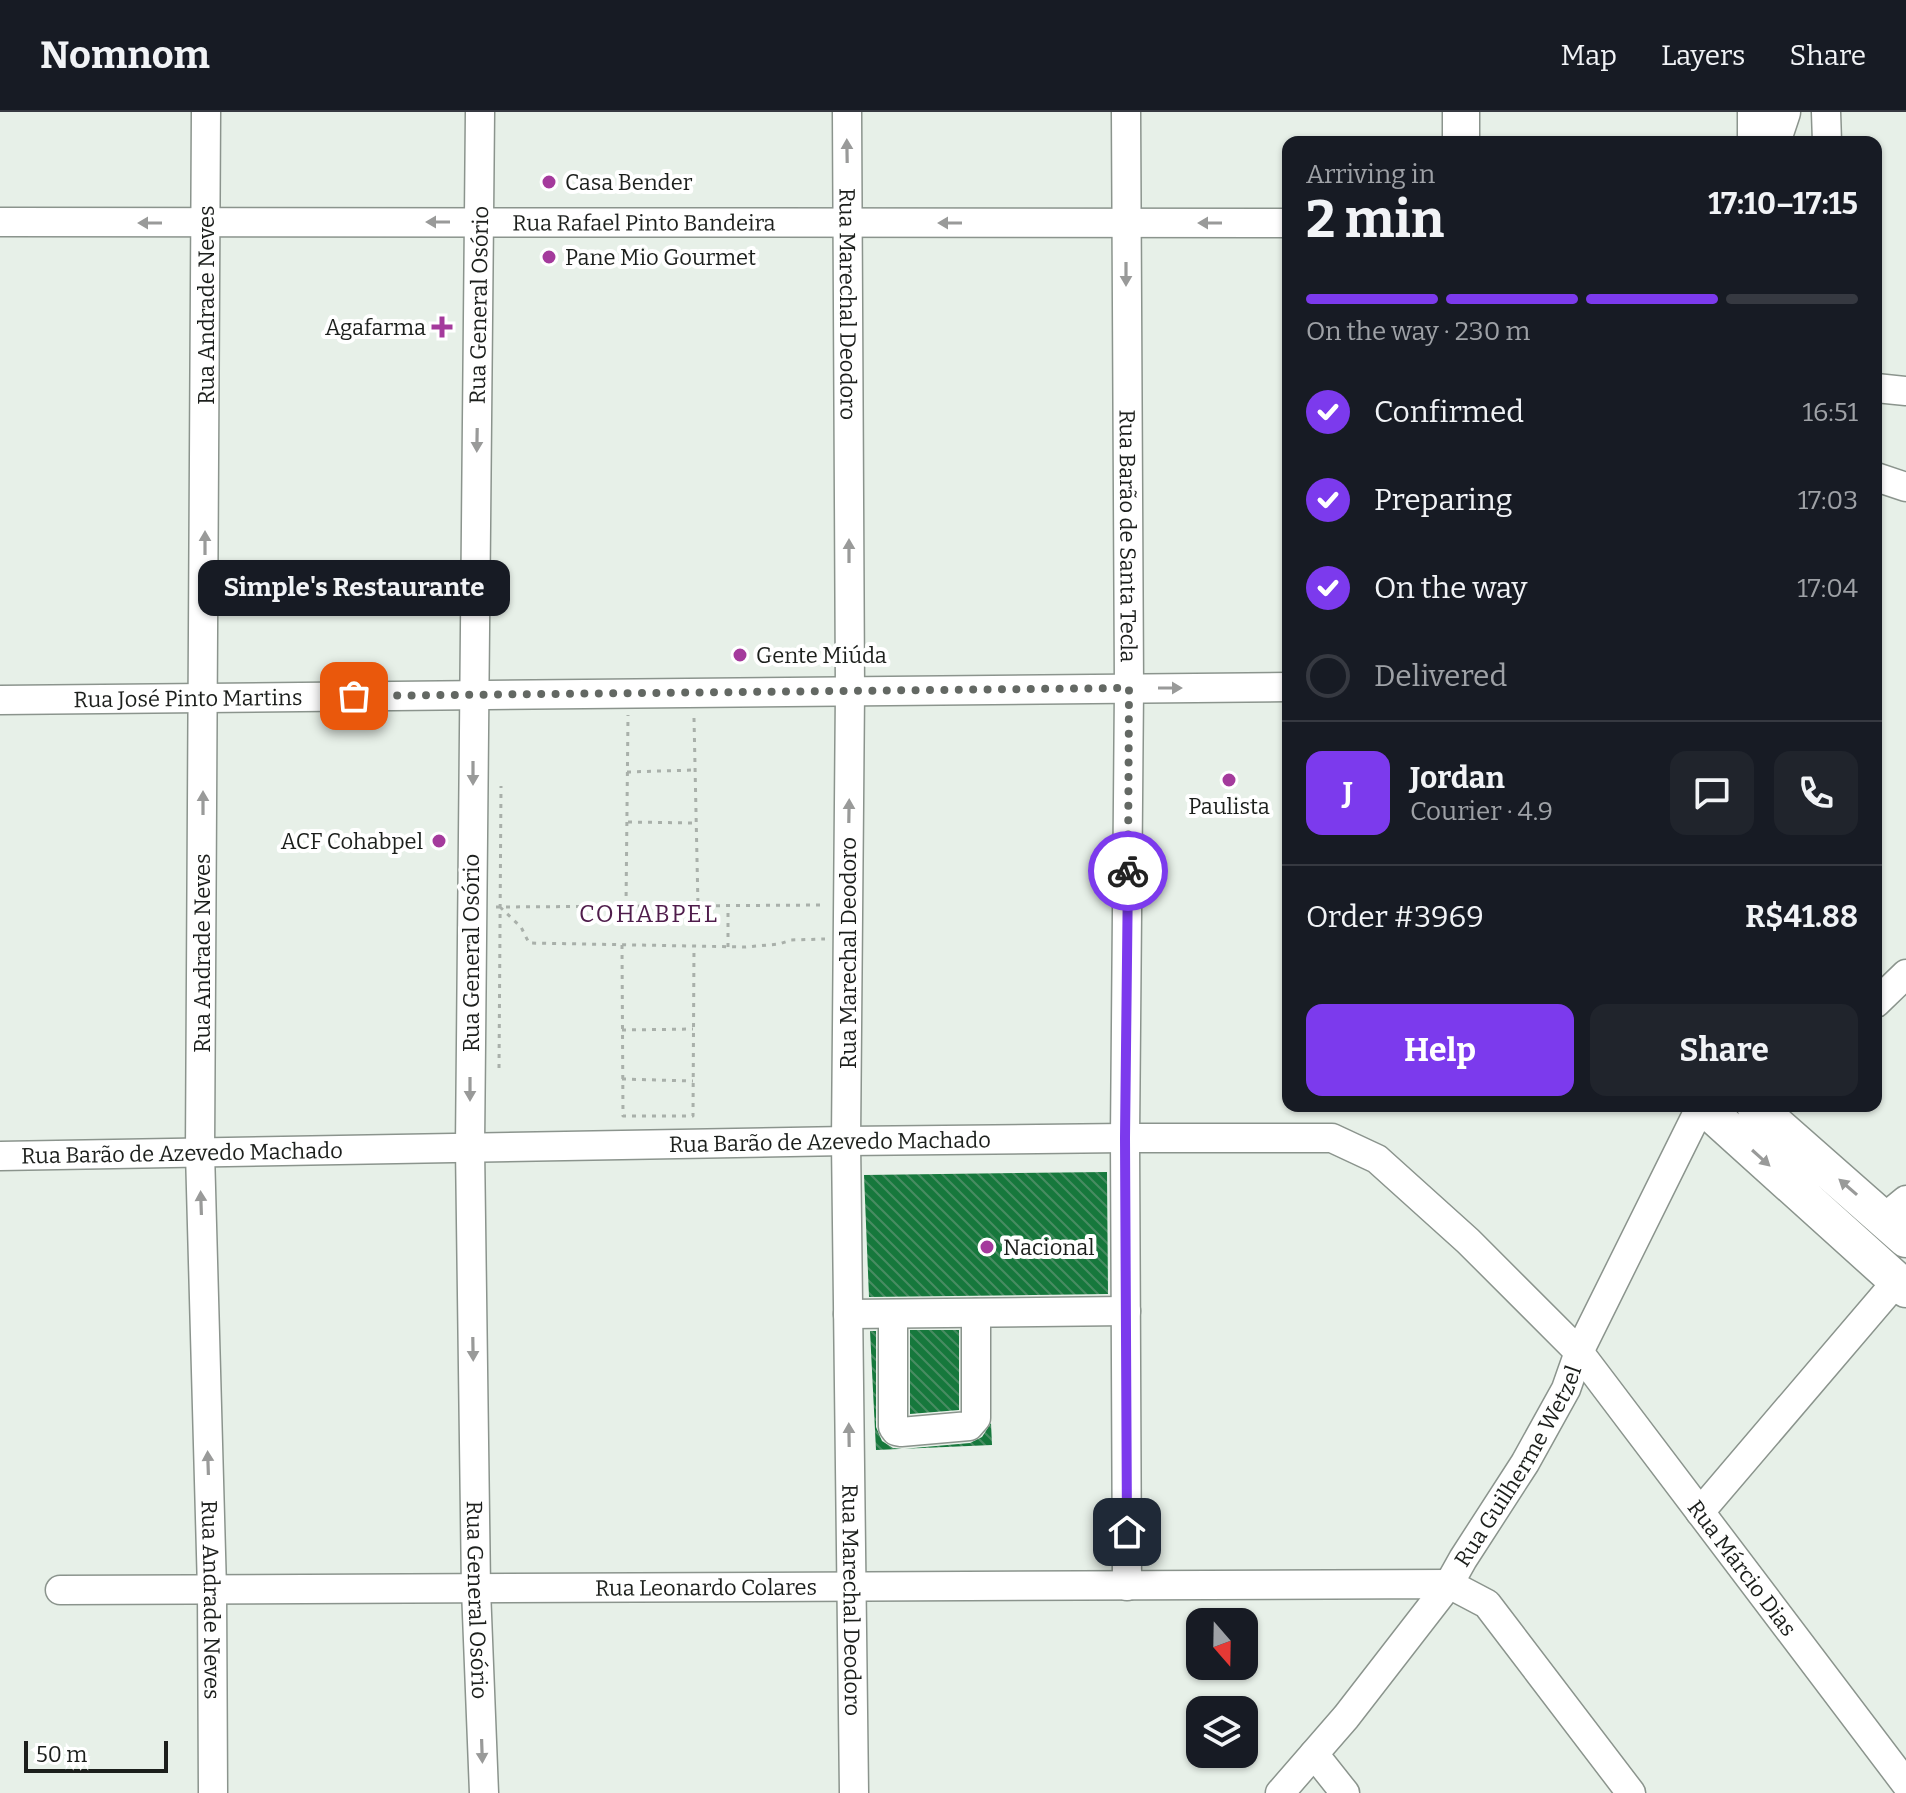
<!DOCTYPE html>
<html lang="en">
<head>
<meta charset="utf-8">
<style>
	:root { --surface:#171b24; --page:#20242c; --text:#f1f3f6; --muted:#9ea1a6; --line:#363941; --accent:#7c3aed }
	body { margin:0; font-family:Bitter,serif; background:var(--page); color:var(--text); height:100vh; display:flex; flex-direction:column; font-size:30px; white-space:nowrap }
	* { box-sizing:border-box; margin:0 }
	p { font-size:26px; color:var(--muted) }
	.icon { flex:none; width:44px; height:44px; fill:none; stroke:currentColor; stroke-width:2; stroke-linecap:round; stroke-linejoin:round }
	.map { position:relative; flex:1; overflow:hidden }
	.details { position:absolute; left:1282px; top:24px; width:600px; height:976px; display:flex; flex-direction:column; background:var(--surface); border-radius:16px; box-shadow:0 2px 6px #0004 }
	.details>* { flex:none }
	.needle { width:52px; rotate:160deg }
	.fabs { position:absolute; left:1186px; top:1496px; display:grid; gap:16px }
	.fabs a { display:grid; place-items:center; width:72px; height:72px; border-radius:16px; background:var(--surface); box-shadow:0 2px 6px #0004; font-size:40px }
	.scale { position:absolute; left:24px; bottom:20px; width:144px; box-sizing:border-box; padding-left:8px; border:4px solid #1c1f1c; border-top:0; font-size:22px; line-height:28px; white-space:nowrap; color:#1c1f1c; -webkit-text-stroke:6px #fff; paint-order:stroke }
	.pin { position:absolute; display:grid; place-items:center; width:68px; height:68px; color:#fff; margin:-34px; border-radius:16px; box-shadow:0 4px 12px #0006 }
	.courier { position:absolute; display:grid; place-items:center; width:80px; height:80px; margin:-40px; border:6px solid #7c3aed; border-radius:50%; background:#fff; color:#222; box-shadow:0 2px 10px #0007 }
	.bubble { position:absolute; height:56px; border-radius:16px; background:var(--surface); box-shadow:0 2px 6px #0004; font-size:26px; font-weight:700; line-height:56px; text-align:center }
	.head em { font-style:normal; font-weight:700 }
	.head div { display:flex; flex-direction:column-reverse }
	.head { display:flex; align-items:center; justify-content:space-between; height:136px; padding:0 24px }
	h1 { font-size:52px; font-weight:700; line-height:60px }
	.bar { display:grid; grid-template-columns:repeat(4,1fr); gap:12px 8px; align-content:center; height:96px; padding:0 24px }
	.bar i { height:10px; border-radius:6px; background:var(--line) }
	.bar .active { background:var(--accent) }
	.bar p { grid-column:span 4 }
	.line { display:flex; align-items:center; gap:20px; padding:0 24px; border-top:2px solid var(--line) }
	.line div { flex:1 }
	.round { display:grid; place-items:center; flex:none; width:84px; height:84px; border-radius:16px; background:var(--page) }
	ol { padding:0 24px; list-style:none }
	li { display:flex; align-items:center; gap:24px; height:88px }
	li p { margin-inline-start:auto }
	li .icon { padding:8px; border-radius:50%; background:var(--accent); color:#fff; stroke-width:4 }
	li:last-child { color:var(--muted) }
	li i { width:44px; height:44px; border:4px solid var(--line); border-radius:50% }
	.primary-button { display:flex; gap:16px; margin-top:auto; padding:16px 24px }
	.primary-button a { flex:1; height:92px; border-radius:16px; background:var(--accent); color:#fff; font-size:32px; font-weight:700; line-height:92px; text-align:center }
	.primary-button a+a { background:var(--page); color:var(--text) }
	header { display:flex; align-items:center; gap:48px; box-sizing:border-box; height:112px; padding:0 40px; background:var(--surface); border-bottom:2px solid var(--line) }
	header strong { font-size:38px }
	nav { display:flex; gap:44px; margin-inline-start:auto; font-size:28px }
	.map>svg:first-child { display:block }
	.building { fill:url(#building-back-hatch) }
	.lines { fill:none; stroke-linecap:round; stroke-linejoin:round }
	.minor-casing { stroke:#8b948d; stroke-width:31 }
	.major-casing { stroke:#8b948d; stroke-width:39 }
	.path { stroke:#a9b0aa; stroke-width:3; stroke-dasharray:4 6; stroke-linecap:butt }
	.minor { stroke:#fff; stroke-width:28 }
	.major { stroke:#fff; stroke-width:36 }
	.oneway { fill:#999a99 }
	.done { stroke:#636863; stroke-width:8; stroke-dasharray:0 14.4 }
	.route { stroke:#7c3aed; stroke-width:10 }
	.poi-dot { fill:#a43a9c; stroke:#fff; stroke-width:3 }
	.labels { text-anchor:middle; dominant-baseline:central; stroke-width:8; stroke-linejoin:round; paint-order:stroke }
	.poi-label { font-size:22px; fill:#1c1f1c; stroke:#fff; text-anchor:start }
	.street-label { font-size:22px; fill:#1c1f1c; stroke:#fff }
	.neighbourhood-label { font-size:24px; letter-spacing:2px; fill:#4f1c4b; stroke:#fff }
</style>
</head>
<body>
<header>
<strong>Nomnom</strong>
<nav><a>Map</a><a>Layers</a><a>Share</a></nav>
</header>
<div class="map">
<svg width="1906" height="1681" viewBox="0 0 1906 1681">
	<defs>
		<pattern id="building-back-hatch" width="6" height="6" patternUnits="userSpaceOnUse" patternTransform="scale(2)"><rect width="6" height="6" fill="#16783c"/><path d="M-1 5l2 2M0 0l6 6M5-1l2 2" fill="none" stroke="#488c62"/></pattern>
	</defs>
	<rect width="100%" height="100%" fill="#e7f0e8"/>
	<path class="building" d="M1107 1060 1108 1182 869 1185 864 1063Z
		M910 1218H959V1298L910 1302Z
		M870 1219H876V1315L882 1329 893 1336 902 1337 970 1331 982 1325 991 1311 992 1333 876 1338Z"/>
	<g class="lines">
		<defs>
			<g id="minor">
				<path id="s1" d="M206 0 200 1040 212 1478 213 1681"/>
				<path id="s2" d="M480 0 470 1035 476 1477 484 1681"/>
				<path id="s3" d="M847 0 850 579 846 1029 854 1681"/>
				<path id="s4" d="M1126 0 1129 576 1125 1026 1127 1474"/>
				<path d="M1752 0V30"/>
				<path d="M1826 0 1827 30"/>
				<path id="s5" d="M0 110 1288 111"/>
				<path d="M1876 276 1906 279"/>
				<path d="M1876 365 1906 375"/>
				<path id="s6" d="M0 588 1288 575"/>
				<path d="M1876 891 1906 862"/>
				<path id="s7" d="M0 1044 846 1029 1125 1026H1332L1377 1047 1468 1129 1579 1240 1906 1672"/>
				<path d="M1884 1106 1906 1088"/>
				<path d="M848 1202 1126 1199"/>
				<path d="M893 1202V1315L896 1319 901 1320 969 1314 976 1306V1201"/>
				<path d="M1700 1400 1897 1169"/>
				<path id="s8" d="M60 1478 1449 1472 1487 1492 1631 1681"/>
				<path d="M1314 1642 1345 1681"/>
				<path id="s9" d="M1280 1681 1346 1605 1449 1472 1463 1447 1525 1351 1566 1277 1579 1240 1701 994"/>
			</g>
			<path id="major" d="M1461 0V30
				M1772 30 1782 0
				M1703 994 1906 1177
				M1755 994 1906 1127"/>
		</defs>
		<use href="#minor" class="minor-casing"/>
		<use href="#major" class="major-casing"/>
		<path class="path" d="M694 606 698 794
			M627 660 695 658
			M628 710 696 711
			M626 794 628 603
			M496 795 824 793
			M500 795 521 815 529 831 746 835 779 832 791 828 825 827
			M622 833 623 1004H693L694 834
			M728 835V795
			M622 918 693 917
			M499 956 501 674
			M622 967 693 969"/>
		<use href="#minor" class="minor"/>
		<use href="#major" class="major"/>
	</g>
	<defs><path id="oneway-solid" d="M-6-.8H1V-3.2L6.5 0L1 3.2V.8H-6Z" transform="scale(2)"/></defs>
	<g class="oneway">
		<use href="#oneway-solid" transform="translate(847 39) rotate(-91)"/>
		<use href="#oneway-solid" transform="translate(438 110) rotate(180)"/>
		<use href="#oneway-solid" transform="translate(150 111) rotate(-180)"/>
		<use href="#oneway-solid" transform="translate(950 111) rotate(180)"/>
		<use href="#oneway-solid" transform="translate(1210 111) rotate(-180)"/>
		<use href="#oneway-solid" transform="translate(1126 162) rotate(90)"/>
		<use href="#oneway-solid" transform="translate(477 328) rotate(91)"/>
		<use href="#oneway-solid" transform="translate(205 431) rotate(-90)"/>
		<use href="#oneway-solid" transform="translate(849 439) rotate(-90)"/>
		<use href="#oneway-solid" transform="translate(1170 576)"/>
		<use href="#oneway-solid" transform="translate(473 661) rotate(90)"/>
		<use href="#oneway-solid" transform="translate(203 691) rotate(-90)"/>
		<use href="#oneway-solid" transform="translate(849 699) rotate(-89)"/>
		<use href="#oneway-solid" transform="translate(470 977) rotate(90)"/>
		<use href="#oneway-solid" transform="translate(1761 1046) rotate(42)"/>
		<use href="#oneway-solid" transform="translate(1848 1075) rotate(-139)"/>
		<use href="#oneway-solid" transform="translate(201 1091) rotate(-92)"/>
		<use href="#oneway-solid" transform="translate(473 1237) rotate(89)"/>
		<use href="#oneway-solid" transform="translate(849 1323) rotate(-91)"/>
		<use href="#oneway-solid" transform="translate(208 1351) rotate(-92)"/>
		<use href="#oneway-solid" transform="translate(482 1639) rotate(88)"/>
	</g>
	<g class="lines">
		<path class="done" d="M354 584 1129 576 1128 759"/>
		<path class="route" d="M1127 1420 1125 1026 1128 759"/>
	</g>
	<g class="poi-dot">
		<circle cx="549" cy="70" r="8"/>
		<circle cx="549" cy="145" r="8"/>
		<path d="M438 203h8v8h8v8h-8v8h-8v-8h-8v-8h8z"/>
		<circle cx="740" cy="543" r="8"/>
		<circle cx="1229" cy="668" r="8"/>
		<circle cx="439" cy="729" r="8"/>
		<circle cx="987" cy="1135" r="8"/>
	</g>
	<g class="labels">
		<g class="poi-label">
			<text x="565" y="70">Casa Bender</text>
			<text x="565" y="145">Pane Mio Gourmet</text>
			<text x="426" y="215" text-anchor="end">Agafarma</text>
			<text x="756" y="543">Gente Miúda</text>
			<text x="1229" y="694" text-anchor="middle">Paulista</text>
			<text x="423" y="729" text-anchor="end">ACF Cohabpel</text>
			<text x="1003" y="1135">Nacional</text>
		</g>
		<g class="street-label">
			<text stroke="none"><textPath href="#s5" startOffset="644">Rua Rafael Pinto Bandeira</textPath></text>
			<text transform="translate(206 193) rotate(-90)">Rua Andrade Neves</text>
			<text transform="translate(479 193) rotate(-89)">Rua General Osório</text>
			<text stroke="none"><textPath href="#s3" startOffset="192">Rua Marechal Deodoro</textPath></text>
			<text stroke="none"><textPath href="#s4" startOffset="424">Rua Barão de Santa Tecla</textPath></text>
			<text stroke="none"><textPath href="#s6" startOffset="188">Rua José Pinto Martins</textPath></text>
			<text transform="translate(202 841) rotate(-90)">Rua Andrade Neves</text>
			<text transform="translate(471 841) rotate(-90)">Rua General Osório</text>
			<text transform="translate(848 841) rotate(-90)">Rua Marechal Deodoro</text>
			<text stroke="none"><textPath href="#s7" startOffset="830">Rua Barão de Azevedo Machado</textPath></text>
			<text stroke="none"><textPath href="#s7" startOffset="182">Rua Barão de Azevedo Machado</textPath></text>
			<text stroke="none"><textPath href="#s9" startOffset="406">Rua Guilherme Wetzel</textPath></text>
			<text stroke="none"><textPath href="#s7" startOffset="1932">Rua Márcio Dias</textPath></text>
			<text stroke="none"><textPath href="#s8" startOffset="646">Rua Leonardo Colares</textPath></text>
			<text stroke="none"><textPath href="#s1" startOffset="1488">Rua Andrade Neves</textPath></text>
			<text stroke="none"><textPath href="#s2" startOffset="1488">Rua General Osório</textPath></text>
			<text stroke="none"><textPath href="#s3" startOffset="1488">Rua Marechal Deodoro</textPath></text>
		</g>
		<g class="neighbourhood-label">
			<text x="649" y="802">COHABPEL</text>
		</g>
	</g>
</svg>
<div class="fabs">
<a><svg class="needle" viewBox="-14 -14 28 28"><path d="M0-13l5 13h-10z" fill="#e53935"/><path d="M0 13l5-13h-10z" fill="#9ea1a6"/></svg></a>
<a><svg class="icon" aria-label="layers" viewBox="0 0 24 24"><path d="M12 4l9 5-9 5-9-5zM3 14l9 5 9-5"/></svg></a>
</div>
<div class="scale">50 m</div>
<div class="pin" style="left:354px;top:584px;background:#ea580c"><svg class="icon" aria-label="bag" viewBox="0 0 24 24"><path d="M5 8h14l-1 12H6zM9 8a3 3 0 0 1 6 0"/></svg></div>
<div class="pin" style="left:1127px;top:1420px;background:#1f2937"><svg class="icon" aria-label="home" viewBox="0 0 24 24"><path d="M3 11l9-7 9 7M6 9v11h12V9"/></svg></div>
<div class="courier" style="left:1128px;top:759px"><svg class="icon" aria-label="bike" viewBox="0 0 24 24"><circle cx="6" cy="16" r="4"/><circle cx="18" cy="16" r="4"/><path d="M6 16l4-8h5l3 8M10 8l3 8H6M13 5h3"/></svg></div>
<div class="bubble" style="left:198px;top:448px;width:312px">Simple's Restaurante</div>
<section class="details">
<div class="head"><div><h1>2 min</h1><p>Arriving in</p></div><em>17:10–17:15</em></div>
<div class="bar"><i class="active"></i><i class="active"></i><i class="active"></i><i></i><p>On the way · 230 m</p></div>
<ol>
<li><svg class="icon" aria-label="check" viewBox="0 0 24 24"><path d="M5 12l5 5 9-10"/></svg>Confirmed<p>16:51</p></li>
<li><svg class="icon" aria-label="check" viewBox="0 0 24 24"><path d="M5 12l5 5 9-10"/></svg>Preparing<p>17:03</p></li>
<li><svg class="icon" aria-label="check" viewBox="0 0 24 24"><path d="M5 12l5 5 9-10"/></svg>On the way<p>17:04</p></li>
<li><i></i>Delivered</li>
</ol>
<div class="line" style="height:144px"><b class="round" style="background:var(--accent);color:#fff">J</b><div><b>Jordan</b><p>Courier · 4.9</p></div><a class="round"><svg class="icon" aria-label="chat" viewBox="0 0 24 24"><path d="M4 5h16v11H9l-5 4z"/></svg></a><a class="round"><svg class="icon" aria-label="phone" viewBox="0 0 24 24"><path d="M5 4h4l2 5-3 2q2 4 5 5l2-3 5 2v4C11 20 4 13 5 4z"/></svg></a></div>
<div class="line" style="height:104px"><div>Order #3969</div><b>R$41.88</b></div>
<div class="primary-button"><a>Help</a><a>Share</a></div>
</section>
</div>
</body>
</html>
